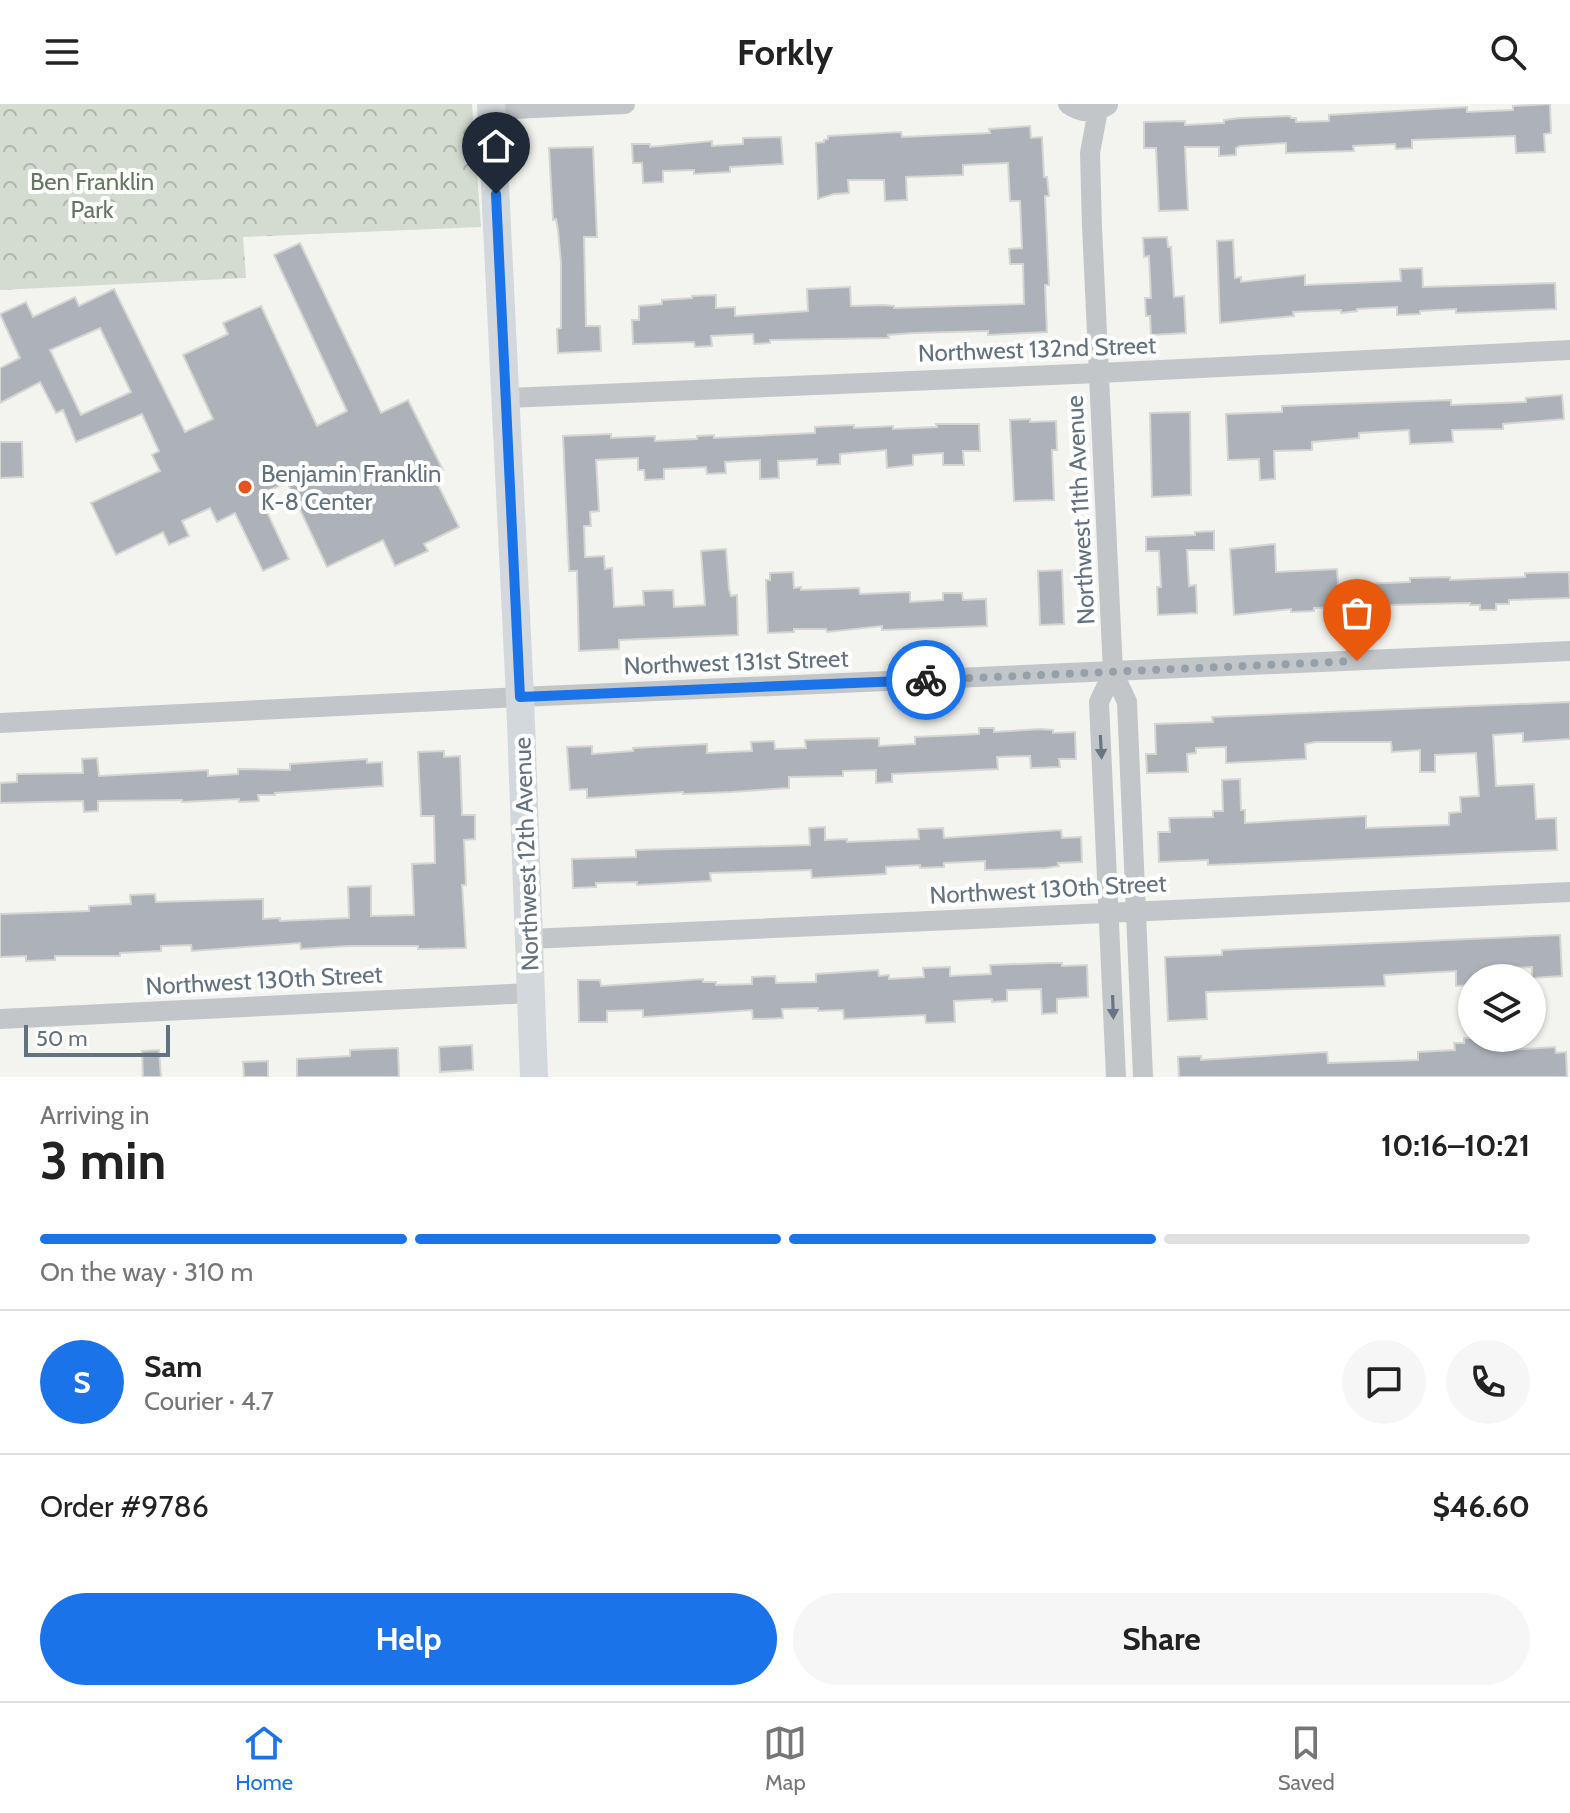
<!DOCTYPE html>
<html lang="en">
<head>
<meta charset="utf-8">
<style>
	:root { --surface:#fff; --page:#f6f6f6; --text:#222; --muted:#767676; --line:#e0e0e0; --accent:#1a73e8 }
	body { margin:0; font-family:Cabin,sans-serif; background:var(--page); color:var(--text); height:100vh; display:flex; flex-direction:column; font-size:30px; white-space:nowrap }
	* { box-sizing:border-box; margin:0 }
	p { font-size:26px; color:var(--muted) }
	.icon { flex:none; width:44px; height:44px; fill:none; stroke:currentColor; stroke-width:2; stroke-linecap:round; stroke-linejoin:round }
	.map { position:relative; height:973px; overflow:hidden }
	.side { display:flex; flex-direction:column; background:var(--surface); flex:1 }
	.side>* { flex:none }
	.buttons { position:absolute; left:1458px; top:860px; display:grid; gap:16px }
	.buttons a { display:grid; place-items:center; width:88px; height:88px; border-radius:50%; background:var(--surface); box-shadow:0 2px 6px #0004; font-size:40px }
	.scale { position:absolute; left:24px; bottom:20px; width:146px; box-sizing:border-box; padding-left:8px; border:4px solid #627281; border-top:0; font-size:22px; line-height:28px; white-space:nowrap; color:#627281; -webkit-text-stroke:6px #fff; paint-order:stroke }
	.pin { position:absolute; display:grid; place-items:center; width:68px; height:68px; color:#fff; margin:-82px -34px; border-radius:50% 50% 50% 0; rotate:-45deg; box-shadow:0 0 8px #0007 }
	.pin .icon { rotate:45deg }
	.courier { position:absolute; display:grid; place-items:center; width:80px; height:80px; margin:-40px; border:6px solid #1a73e8; border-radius:50%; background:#fff; color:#222; box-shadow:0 2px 10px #0007 }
	.summary em { font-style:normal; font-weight:700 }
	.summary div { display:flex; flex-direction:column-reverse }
	.summary { display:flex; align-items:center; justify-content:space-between; height:136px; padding:0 40px }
	h1 { font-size:52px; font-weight:700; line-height:60px }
	.bar { display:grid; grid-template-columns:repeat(4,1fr); gap:12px 8px; align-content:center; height:96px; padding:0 40px }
	.bar i { height:10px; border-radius:6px; background:var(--line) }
	.bar .active { background:var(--accent) }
	.bar p { grid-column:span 4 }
	.line { display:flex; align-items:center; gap:20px; padding:0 40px; border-top:2px solid var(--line) }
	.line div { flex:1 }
	.round { display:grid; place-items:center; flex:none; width:84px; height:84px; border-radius:42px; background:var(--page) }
	.action { display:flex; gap:16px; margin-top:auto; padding:16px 40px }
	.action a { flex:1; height:92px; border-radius:48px; background:var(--accent); color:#fff; font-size:32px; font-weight:700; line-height:92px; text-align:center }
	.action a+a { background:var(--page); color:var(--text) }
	header { display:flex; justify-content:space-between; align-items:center; height:104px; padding:0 40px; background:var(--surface); font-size:36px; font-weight:700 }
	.tabs { display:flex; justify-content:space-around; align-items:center; height:112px; border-top:2px solid var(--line); background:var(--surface); font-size:22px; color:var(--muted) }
	.tabs a { display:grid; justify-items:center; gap:4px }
	.tabs .active { color:var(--accent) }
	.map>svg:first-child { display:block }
	.park { fill:url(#park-crowns) }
	.building { fill:#acb2b8; stroke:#d5d5d2; stroke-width:2; fill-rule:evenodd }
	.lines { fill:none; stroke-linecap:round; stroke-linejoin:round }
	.street { stroke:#c3c6c9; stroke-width:20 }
	.secondary { stroke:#d3d8dc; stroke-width:28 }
	.oneway { fill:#677685 }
	.done { stroke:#95a0a8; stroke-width:8; stroke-dasharray:0 14.4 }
	.route { stroke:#1a73e8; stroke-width:10 }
	.poi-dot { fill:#e35420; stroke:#fff; stroke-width:3 }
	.labels { text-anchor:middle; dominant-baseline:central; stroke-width:8; stroke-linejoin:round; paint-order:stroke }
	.park-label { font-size:24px; fill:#657861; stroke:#fff }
	.street-label { font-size:24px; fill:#627281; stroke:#fff }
	.poi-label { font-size:24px; fill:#627281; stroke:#fff; text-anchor:start }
</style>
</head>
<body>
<header><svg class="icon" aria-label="menu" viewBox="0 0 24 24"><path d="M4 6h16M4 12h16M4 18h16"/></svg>Forkly<svg class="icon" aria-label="search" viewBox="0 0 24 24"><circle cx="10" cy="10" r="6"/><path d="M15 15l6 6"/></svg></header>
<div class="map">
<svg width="1570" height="973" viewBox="0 0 1570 973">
	<defs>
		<pattern id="park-crowns" width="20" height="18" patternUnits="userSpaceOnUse" patternTransform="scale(2)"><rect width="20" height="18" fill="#d4dbd0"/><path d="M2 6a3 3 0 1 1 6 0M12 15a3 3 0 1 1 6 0" fill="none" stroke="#afb6ae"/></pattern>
	</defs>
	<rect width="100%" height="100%" fill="#f3f4ef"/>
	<path class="park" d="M0 0H472L481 123 243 133 246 174 0 186Z"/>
	<path class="building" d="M1550 0 1551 29 1544 30 1545 48 1516 49 1515 32 1412 36V44L1396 45 1395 40 1353 42 1354 47 1286 49V39L1240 42 1236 44V51L1219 52V43H1185L1188 106 1159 107 1156 44H1144V18L1185 17V21L1224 19V16L1240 14 1290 12 1291 14H1296V18L1329 17V11L1467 3V8L1513 6V2Z
		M1030 22 1031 34 1042 33 1044 73H1047L1049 92H1045L1049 181H1045L1047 228 988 231V227L914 229 888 231 889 234 770 236V239L754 240 753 230 711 232 712 242 695 243 694 238 633 240 632 216H639V202L662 200V196L692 194V192L716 191V204L735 203V212L808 207 807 185 850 183 851 202 883 201 894 202V204L1024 200 1023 160H1010L1009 145 1022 144 1020 97H1010L1008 59 963 61V71L906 73 907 96 885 97 884 76H848L849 89 834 90 818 95 816 39 824 38V36L828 35V32L901 28 902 33 990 29 989 25Z
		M781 33 783 60 730 63V68L694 70V66L663 67V78L643 79 642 59H633L632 40H650V43L712 37V42L743 40V34Z
		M593 43 597 133H584L586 222H600L601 247 558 249 557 225 561 224V159L558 126 556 115 553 116 549 44Z
		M1167 133 1168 143H1171L1174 193 1184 192 1186 229 1151 231 1150 212H1146L1145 194H1151L1149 152 1144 153 1143 134Z
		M1233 136 1235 174 1241 173V178L1305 171V181L1401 177 1400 165 1422 164 1423 183 1555 179 1556 205 1456 209V205L1420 207V210L1397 211V203L1357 205V207L1341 209V206L1293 208 1294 212 1220 219 1217 137Z
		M300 139 381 309 408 296 443 366 433 371 459 423 424 440 428 447 395 462 383 436 327 463 287 378 259 391 289 455 263 467 235 409 217 418 210 404 182 417 189 432 169 441 163 428 116 451 91 399 160 367 152 351 159 347 142 310 76 338 63 306 56 309 40 278 0 299V264L20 254 0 210 26 198 33 213 75 193 79 202 114 185 185 328 213 315 183 251 228 230 223 219 261 202 317 322 347 307 274 151ZM100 224 131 288 81 311 50 246Z
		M1562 291 1564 315 1503 320V325L1452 326 1453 338 1410 340 1409 326 1359 329V334L1312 338V346L1274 347 1275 375 1260 376 1259 355 1228 356 1226 310 1282 308V302L1451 296V301L1526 298V294Z
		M1190 308 1191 391 1152 393 1150 309Z
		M1030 315V318L1056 317 1057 346H1052L1054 396 1014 397 1010 316Z
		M936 320H979L980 347H963L964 361H943V349L913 351V361L887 364 886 346 840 350V360L817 361V355L778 357 779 374 760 375V356L725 358 726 369 707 370 706 363 664 365V375L645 376 644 366H638V354L596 356 599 407 590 408 591 422H584L585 453 604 452 605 465 612 464 614 503 644 501 643 487 673 486 674 503 705 501 701 447 726 445 729 485 731 492 737 491 738 531 619 536V545L579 547 577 467H569L563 332 611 330V334L655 332V337L697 335V332L714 331V334L815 329V323L854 321V324L893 322V325L937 323Z
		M0 338H22L23 373 0 374Z
		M1214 427V446H1187L1189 482 1196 481 1197 509 1158 511 1157 483H1161L1159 447H1146V433L1195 431V428Z
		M1275 440 1276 468 1337 465 1338 481 1410 478V474L1450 473V476L1525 473V469L1569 468 1570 494 1509 496V500H1496V506H1480V501H1470V499L1390 501V503L1351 507V503L1314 504V507L1291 508V505L1234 511 1230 445Z
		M1062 466 1064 520 1040 521 1038 467Z
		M793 468 794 484 801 483V486L859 484 860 490 910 488V498L943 496V489H962L963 496 986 495 987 522 882 526V522L827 528 826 525H794V528L768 529 766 476H770V469Z
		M1570 598V635L1523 638V629L1493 631 1496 682 1534 680 1536 715 1556 714 1557 746 1260 759 1208 761V756L1159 758 1158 728H1170L1169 714 1213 713V707H1223L1222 676 1240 675 1241 706H1245V719L1366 712V724L1449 721V709L1461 708 1460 693 1479 692 1476 649 1435 651V668H1420V646L1392 648 1391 638H1316L1305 640 1306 655 1226 659V643L1196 644V649L1187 650 1188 668 1147 669 1146 650H1156L1155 620 1213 618 1212 613Z
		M979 624H994V628L1041 625 1053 626V629L1075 628 1076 655H1059L1060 663 1031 664 1030 652 997 653 998 665 892 670V678L876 679V666L843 667V672L789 673V684L731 688 683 690V688L587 694V685L570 686 567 643 592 642V650L633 647V644L707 640V649L752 647 751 638 774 637 775 645 806 644 805 636 879 634V642L915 640V633L979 630Z
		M444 647V653L460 652 462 711H475V735L464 736 466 781H462L466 844 418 845V842H349L301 845 300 839 192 847 191 841 161 842V847L120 849V852H55V856L26 857V852L0 853V810L89 807V802L131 800 130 791 155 790 156 798 263 795V815L280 814V817L349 814 348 783 371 782V812L414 811 412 760 435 759 434 712H421L418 648Z
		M97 654 99 672 208 666V672L238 670V665L290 666V660L367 655V659L382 658 383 682 275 689V691H258L259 697 239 698V695L182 698V696L98 697V707L84 708 83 697 0 699V679L17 678V670L83 669 82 655Z
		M825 723V736L847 735V738L919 735 918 725 943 724 944 734 1061 726 1062 734 1081 733 1082 758 1058 759 1059 762 1046 764 985 766V757L944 759V763L920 764V761L886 763V770L812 774 811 766 710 769 711 777 637 781V778L596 779V783L573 784 572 755 636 753V746L810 741 809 724Z
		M1560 831 1562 872 1532 874V863L1490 865 1491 874H1472V881L1456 882V867L1384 871 1385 882 1206 888 1207 915 1168 917 1165 853 1222 851V846Z
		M1051 859H1062V862L1087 861 1088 893 1057 895V909L1042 910 1041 885 1007 886V897L992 898V895L954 897 955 918 926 919 925 911 844 915 843 906 818 907V904L782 905 783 914 760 915H753L752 906 643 913V906L607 907V918H579L578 876H600L601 882 703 875V878H716V881L752 880V873L775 872 776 879 816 878V870L878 866 879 872 889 871V875L924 873 923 864 950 863V872L991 870 990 861Z
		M1464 934H1484L1485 938 1507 937V946L1555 943 1556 949 1566 948 1567 973H1179L1178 953 1201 952V956L1327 948 1328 959 1418 956V948L1455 946 1454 939H1464Z
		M472 941 473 966 440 968 439 943Z
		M398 944 399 973H297V955L350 952V946Z
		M159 946 161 973H143L142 947Z
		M268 957V973H244L243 958Z"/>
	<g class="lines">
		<path class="street" d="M1068 0C1082 10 1094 10 1108 1
			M491 6 625 0
			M1098 6 1090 49 1092 123 1113 568 1127 598 1143 973
			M506 294 1099 269 1570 246
			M1113 568 1099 598 1116 973
			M0 619 520 593 1570 547
			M529 835 1570 788
			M0 915 531 889"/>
		<path class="secondary" d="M491 0 520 593 534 973"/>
	</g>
	<defs><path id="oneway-solid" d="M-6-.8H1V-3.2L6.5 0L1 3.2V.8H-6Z" transform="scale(2)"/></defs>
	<g class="oneway">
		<use href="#oneway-solid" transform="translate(1101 643) rotate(87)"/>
		<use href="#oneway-solid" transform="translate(1113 903) rotate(88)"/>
	</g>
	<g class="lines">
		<path class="done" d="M926 576 1357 557"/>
		<path class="route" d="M496 90 520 593 926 576"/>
	</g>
	<circle class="poi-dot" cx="245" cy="383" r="8"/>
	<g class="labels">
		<g class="park-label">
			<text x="92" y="77">Ben Franklin<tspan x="92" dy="28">Park</tspan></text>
		</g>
		<g class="street-label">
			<text transform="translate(1037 245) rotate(-2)">Northwest 132nd Street</text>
			<text transform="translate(1080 406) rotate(-93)">Northwest 11th Avenue</text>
			<text transform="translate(736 558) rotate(-2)">Northwest 131st Street</text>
			<text transform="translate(526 750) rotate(-92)">Northwest 12th Avenue</text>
			<text transform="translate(1048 785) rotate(-3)">Northwest 130th Street</text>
			<text transform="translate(264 876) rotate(-3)">Northwest 130th Street</text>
		</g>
		<g class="poi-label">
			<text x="261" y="369">Benjamin Franklin<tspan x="261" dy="28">K-8 Center</tspan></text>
		</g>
	</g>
</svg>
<div class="buttons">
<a><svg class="icon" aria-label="layers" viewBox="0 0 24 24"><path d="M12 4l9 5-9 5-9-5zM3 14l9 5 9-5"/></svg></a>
</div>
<div class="scale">50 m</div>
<div class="pin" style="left:1357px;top:557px;background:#ea580c"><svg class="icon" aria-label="bag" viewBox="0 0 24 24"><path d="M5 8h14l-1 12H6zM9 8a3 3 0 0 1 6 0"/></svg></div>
<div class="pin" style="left:496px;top:90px;background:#1f2937"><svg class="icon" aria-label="home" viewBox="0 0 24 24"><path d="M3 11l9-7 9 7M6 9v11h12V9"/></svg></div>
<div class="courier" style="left:926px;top:576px"><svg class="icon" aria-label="bike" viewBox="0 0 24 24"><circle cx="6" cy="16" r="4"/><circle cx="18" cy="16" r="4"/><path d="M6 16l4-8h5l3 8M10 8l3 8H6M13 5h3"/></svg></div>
</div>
<section class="side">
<div class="summary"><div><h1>3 min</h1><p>Arriving in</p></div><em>10:16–10:21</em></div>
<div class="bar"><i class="active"></i><i class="active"></i><i class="active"></i><i></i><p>On the way · 310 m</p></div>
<div class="line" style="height:144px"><b class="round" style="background:var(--accent);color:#fff">S</b><div><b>Sam</b><p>Courier · 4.7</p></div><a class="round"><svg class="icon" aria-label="chat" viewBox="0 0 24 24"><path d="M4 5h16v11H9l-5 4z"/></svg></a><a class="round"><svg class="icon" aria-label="phone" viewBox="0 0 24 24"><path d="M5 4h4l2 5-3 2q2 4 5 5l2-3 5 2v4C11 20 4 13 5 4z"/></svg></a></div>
<div class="line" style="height:104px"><div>Order #9786</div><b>$46.60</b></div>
<div class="action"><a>Help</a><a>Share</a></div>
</section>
<nav class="tabs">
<a class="active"><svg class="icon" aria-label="home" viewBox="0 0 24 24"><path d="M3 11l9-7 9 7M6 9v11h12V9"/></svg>Home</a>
<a><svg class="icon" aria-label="map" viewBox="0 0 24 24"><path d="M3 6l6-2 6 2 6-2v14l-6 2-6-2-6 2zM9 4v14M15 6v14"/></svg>Map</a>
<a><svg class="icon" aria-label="saved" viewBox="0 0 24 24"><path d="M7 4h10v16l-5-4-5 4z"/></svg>Saved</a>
</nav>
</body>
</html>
